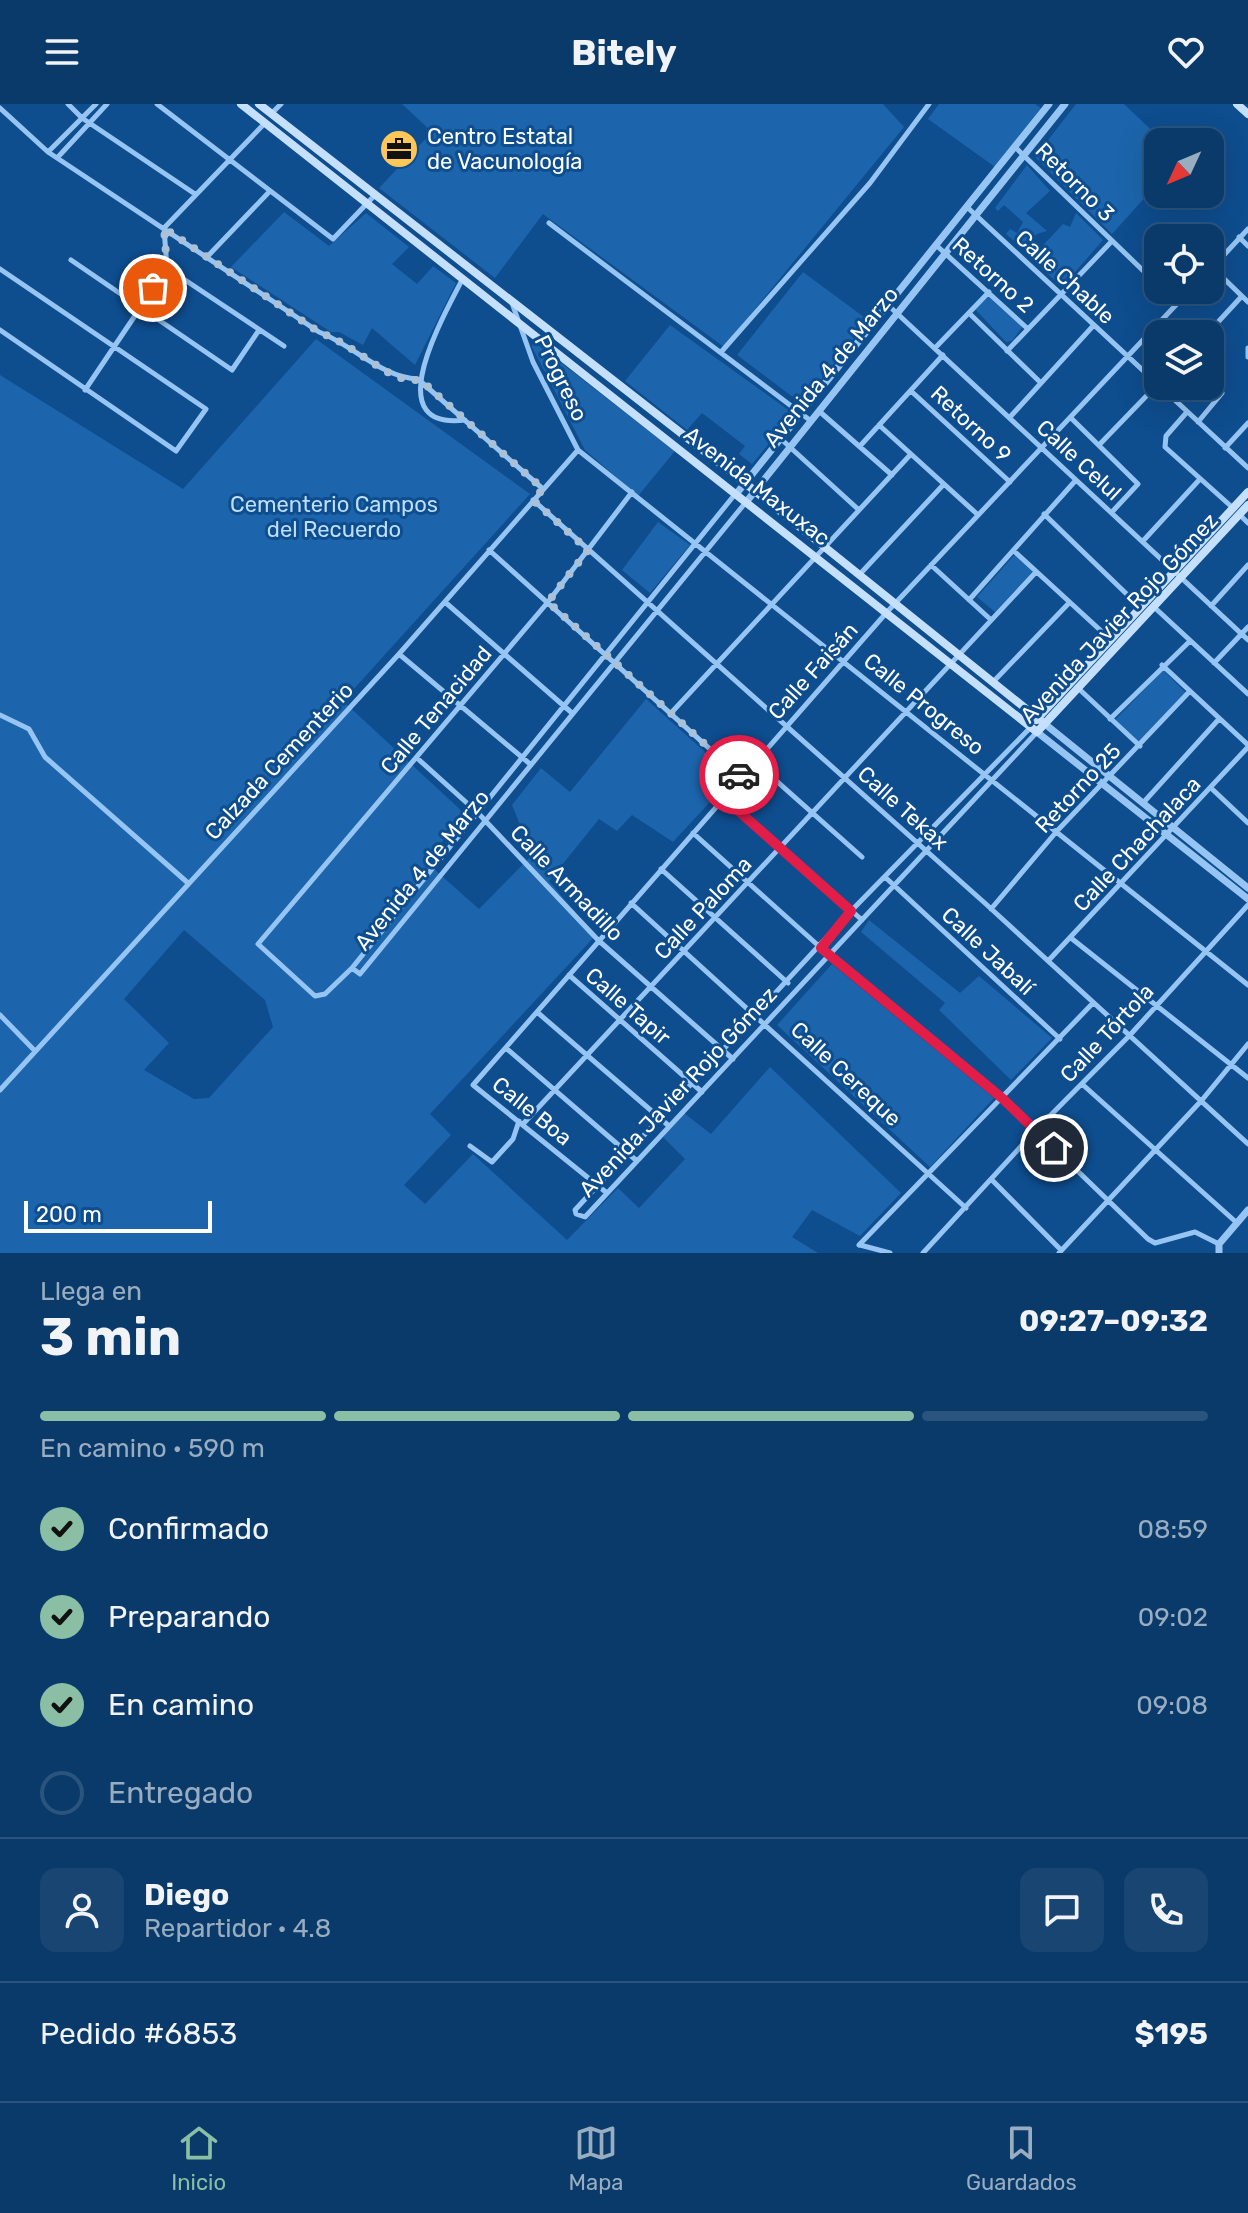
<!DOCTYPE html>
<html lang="es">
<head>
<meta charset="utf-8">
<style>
	:root { --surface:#0a3a6a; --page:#184572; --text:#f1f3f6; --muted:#99adc1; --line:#2a547e; --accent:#8abfa5 }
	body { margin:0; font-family:Rubik,sans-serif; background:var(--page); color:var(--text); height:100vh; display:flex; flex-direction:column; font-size:30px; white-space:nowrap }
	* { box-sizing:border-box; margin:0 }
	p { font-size:26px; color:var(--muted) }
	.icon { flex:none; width:44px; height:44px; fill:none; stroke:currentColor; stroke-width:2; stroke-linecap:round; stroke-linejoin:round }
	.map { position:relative; height:1149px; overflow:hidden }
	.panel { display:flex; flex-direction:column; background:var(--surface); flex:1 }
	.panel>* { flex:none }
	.needle { width:52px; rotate:226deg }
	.tools { position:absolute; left:1144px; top:24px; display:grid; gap:16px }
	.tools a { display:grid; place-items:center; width:80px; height:80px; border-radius:16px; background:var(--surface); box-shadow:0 8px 32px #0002,0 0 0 2px var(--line); font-size:40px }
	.scale { position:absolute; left:24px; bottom:20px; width:188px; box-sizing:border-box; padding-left:8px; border:4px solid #fff; border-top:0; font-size:22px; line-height:28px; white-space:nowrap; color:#fff; -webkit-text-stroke:6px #0e4d8e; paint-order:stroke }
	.pin { position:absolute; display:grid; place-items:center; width:68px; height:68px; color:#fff; margin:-34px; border:4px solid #fff; border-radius:50%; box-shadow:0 2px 8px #0007 }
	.courier { position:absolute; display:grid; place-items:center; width:80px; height:80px; margin:-40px; border:6px solid #e11d48; border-radius:50%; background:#fff; color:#222; box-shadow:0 2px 10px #0007 }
	.head em { font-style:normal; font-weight:700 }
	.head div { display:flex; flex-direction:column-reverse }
	.head { display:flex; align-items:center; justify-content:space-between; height:136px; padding:0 40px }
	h1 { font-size:52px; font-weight:700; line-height:60px }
	.bar { display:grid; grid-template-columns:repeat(4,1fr); gap:12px 8px; align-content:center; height:96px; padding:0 40px }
	.bar i { height:10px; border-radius:6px; background:var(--line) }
	.bar .current { background:var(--accent) }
	.bar p { grid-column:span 4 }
	.line { display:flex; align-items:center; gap:20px; padding:0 40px; border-top:2px solid var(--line) }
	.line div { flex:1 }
	.round { display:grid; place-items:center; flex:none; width:84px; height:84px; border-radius:16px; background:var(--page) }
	ol { padding:0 40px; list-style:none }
	li { display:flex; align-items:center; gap:24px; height:88px }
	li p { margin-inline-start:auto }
	li .icon { padding:8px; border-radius:50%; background:var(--accent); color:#111; stroke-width:4 }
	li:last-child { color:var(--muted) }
	li i { width:44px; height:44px; border:4px solid var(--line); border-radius:50% }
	header { display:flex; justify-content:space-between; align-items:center; height:104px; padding:0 40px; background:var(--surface); font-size:36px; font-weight:700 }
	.dock { display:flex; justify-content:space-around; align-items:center; height:112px; border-top:2px solid var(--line); background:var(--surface); font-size:22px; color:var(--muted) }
	.dock a { display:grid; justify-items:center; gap:4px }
	.dock .current { color:var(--accent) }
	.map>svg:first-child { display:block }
	.green { fill:#1c65ac; fill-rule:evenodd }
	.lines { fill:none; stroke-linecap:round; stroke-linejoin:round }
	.minor { stroke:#96c5f3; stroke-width:5 }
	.tertiary { stroke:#96c5f3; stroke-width:7 }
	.secondary { stroke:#c5e0fd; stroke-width:8 }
	.done { stroke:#abc1d7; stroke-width:8; stroke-dasharray:0 14.4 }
	.route { stroke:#e11d48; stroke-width:10 }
	.labels { text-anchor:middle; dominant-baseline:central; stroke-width:6; stroke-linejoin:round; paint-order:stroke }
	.poi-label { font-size:22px; fill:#fff; stroke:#0e4d8e; text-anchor:start }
	.street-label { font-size:22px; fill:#fff; stroke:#0e4d8e }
	.park-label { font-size:22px; fill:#bddefe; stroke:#0e4d8e }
</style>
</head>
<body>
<header><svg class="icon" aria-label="menu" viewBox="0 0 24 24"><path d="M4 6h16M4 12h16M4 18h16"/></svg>Bitely<svg class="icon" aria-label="heart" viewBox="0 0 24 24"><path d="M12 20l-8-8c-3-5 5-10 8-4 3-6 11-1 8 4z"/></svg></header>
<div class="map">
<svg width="1248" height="1149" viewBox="0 0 1248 1149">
	<rect width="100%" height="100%" fill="#0e4d8e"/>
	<path class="green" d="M402 0H883L904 23 724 243 543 110 495 174 379 84 432 28Z
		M939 0H1035L1041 4 995 63 928 15Z
		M1076 0H1124L1164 38H1158V79L1112 130 1035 53Z
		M1027 61 1050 87 1026 109 1047 127 1037 130 1023 145 1006 130 1010 125 1017 129 1023 118 1004 101 998 107 995 104Z
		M284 108 329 142 366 109 409 143 392 160 417 180 433 162 456 179 415 261 372 224 363 241 339 228H331L231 163Z
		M1076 109 1103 136 1062 183 1031 154 1063 120 1070 123Z
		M803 168 868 216 802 300 737 251Z
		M991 190 1023 222 1012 237 1006 238 975 205Z
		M670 221 794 310 752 360 739 350 745 342 702 309 687 326 625 277Z
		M316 235 530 390 343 597 465 710 426 758 479 805 532 751 512 701 541 664 570 688 646 595 733 673 673 738 632 711 617 727 599 715 549 777 595 832 430 1010 451 1031 404 1081 425 1100 473 1050 567 1136 618 1084 639 1104 685 1055 663 1033 684 1009 711 1030 770 963 901 1089 860 1132 812 1106 792 1133 818 1149H0V271L183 385ZM184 826 265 896 273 923 209 994 194 995 144 966 169 939 124 895Z
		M533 237 675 347 638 392 585 346 532 243Z
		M658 418 690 441 650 489 622 466Z
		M1016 449 1033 467 995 508 977 493Z
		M1163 566 1186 589 1138 638 1115 616Z
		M869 816 960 889 979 872 1052 934 1011 976 939 906 945 899 861 828Z
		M832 860 994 994 930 1063 777 921Z"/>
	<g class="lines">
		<path class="minor" d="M68 0 82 14 195 90
			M157 0 333 135 375 91
			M0 4 48 48 319 228C353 241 382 274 418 275
			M272 9 281 0
			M1015 43 1158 181
			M48 48 96 0
			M58 53 107 0
			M967 103 1248 364
			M549 119 811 317
			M1239 133 1248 142
			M936 141 1028 225
			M206 154 270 87
			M71 156 232 266 259 226
			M1212 163 1248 198
			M167 164 284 242
			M0 165 206 305 176 347 0 226
			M1210 166 1248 125
			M463 174C445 210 376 327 465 316
			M1163 186 1177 199
			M512 199 533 258 578 346 1248 881
			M888 201 1248 536
			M970 210 1041 279
			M1207 230 1242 192
			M935 244 989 188
			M1248 244V253
			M722 247 870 79 929 0
			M1007 247 1112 137
			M419 276 543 385
			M85 286 167 164 164 124 265 19
			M911 287 1010 378
			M819 307 892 371
			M1187 308 1166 332 1165 343 1233 404
			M1010 313 1093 222
			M1071 314 1138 380 1112 408
			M1198 318 1222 289 1210 274
			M879 321 977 410
			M781 335 859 406
			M1099 341 1157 281
			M860 342 943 251
			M1225 344 1248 319
			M736 389 352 864 360 870 746 398
			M533 396 987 801 1248 1040
			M1044 410 1140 503
			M1239 410 1248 419
			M1143 437 1200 375
			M489 446 741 673
			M1014 447 1111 536
			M931 461 990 515
			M860 470 944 380
			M969 496 1076 376
			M445 498 572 609
			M1211 502 1248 461
			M1154 503 1248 590
			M399 550 530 660
			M1214 559 1248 523
			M1162 561 1248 641
			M993 578 1069 499
			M1078 584 1140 642
			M672 608 911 350
			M0 611 29 625 45 653 188 779
			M1110 615 1190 537
			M1030 624 851 807 575 1106 576 1110 585 1113 1037 628
			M417 654 478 709 598 836 733 955
			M755 658 862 753
			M1211 684 1248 719
			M724 694 862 816
			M1143 699 1219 615
			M693 729 821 844 1002 994 1148 1135 1155 1139 1195 1128 1219 1140
			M661 765 788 879
			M885 773 1060 935
			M631 799 966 1104
			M991 805 1057 727 1190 587
			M1071 834 1248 974
			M1048 857 1248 643
			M352 864 325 890 315 892 258 840 548 498 632 388
			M569 871 702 988
			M537 908 669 1022
			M0 911 35 947
			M506 944 637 1057
			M1082 980 1237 1119
			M0 986 399 550 578 346
			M523 1020 1036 468
			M470 1042 492 1058 513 1035 519 1017
			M991 1075 1061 1146
			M607 1089 473 981 887 508 1190 186
			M859 1141 1093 899
			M860 1141 890 1149
			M923 1149 1036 1026 1130 931 1248 801
			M1059 1149 1202 996 1248 940"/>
		<path class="tertiary" d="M737 389 1049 0
			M747 397 1065 0
			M1045 620 1248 784
			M1037 628 1248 795
			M1219 1149V1140L1248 1106"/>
		<path class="secondary" d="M241 0 1037 628 1248 401
			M259 0 745 379 1045 620
			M1237 0 1248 10
			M1036 616 1248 388"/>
	</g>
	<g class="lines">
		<path class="done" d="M153 184 167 164 164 124 319 228C348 239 368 258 395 272 405 277 415 273 425 280L543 385 533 396 588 446 548 498 739 671"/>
		<path class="route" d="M739 671 724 694 851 807 821 844 1002 994 1054 1044"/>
	</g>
	<defs>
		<symbol id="office-disc" viewBox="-11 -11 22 22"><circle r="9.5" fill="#ffc658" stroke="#0e4d8e"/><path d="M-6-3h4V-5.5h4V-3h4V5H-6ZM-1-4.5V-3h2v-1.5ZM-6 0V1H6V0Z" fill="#111"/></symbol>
	</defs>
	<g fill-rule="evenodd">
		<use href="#office-disc" x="377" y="23" width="44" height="44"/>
	</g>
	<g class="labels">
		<g class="poi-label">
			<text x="427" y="32">Centro Estatal<tspan x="427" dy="25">de Vacunología</tspan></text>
		</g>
		<g class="street-label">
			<text transform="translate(1075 78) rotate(45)">Retorno 3</text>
			<text transform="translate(993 171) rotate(42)">Retorno 2</text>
			<text transform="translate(1065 173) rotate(43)">Calle Chable</text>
			<text transform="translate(831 263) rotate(-51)">Avenida 4 de Marzo</text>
			<text transform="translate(561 274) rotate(64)">Progreso</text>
			<text transform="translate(971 320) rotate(43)">Retorno 9</text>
			<text transform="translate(1079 356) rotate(43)">Calle Celul</text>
			<text transform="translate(757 382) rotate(38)">Avenida Maxuxac</text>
			<text transform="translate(1119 514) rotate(-47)">Avenida Javier Rojo Gómez</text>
			<text transform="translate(813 567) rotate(-48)">Calle Faisán</text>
			<text transform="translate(924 600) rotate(39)">Calle Progreso</text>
			<text transform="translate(436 606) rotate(-50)">Calle Tenacidad</text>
			<text transform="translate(279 657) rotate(-47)">Calzada Cementerio</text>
			<text transform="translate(1078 684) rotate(-47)">Retorno 25</text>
			<text transform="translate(903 704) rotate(42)">Calle Tekax</text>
			<text transform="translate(1137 740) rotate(-47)">Calle Chachalaca</text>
			<text transform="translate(422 766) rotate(-51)">Avenida 4 de Marzo</text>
			<text transform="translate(567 779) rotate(46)">Calle Armadillo</text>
			<text transform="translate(703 804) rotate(-47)">Calle Paloma</text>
			<text transform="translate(988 847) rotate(43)">Calle Jabalí</text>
			<text transform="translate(628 902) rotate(41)">Calle Tapir</text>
			<text transform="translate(1107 929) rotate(-47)">Calle Tórtola</text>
			<text transform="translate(846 970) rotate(43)">Calle Cereque</text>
			<text transform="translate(678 988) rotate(-47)">Avenida Javier Rojo Gómez</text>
			<text transform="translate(532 1007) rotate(39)">Calle Boa</text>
		</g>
		<g class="park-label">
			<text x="334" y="400">Cementerio Campos<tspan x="334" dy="25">del Recuerdo</tspan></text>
		</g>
	</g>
</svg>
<div class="tools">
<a><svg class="needle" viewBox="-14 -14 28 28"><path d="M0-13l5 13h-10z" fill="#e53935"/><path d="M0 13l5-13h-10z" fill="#99adc1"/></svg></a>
<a><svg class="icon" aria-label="locate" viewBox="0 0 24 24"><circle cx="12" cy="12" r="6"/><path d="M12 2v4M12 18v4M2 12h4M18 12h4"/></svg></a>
<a><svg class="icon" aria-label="layers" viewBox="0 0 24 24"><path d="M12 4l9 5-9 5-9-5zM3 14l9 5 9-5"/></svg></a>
</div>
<div class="scale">200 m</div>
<div class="pin" style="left:153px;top:184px;background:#ea580c"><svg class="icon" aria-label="bag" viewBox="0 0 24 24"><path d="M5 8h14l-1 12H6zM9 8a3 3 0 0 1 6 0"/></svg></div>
<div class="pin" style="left:1054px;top:1044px;background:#1f2937"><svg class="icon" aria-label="home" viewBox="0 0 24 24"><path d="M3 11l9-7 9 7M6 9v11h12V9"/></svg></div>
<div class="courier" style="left:739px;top:671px"><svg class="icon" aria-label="car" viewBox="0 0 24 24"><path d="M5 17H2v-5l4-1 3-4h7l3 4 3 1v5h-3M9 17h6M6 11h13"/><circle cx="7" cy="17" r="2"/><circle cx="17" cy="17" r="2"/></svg></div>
</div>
<section class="panel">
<div class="head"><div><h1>3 min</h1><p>Llega en</p></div><em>09:27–09:32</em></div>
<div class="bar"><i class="current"></i><i class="current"></i><i class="current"></i><i></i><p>En camino · 590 m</p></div>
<ol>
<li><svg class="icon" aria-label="check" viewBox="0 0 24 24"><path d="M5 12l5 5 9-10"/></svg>Confirmado<p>08:59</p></li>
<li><svg class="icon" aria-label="check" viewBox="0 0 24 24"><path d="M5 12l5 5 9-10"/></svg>Preparando<p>09:02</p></li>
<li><svg class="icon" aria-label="check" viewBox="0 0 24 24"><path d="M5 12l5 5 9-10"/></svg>En camino<p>09:08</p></li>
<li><i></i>Entregado</li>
</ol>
<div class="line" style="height:144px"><a class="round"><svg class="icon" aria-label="person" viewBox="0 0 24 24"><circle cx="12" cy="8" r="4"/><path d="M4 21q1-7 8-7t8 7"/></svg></a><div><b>Diego</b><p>Repartidor · 4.8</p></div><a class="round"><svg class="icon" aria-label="chat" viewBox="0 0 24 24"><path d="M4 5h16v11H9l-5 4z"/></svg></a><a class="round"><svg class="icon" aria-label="phone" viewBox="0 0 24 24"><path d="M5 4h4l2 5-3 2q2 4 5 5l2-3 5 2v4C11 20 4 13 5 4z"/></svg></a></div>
<div class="line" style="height:104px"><div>Pedido #6853</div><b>$195</b></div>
</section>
<nav class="dock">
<a class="current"><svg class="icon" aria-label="home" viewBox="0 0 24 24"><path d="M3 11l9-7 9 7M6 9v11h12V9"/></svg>Inicio</a>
<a><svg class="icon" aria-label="map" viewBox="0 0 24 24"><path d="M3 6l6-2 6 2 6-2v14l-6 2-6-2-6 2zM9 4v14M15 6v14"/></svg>Mapa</a>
<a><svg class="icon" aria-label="saved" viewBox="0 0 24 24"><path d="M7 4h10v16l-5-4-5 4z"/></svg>Guardados</a>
</nav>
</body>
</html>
